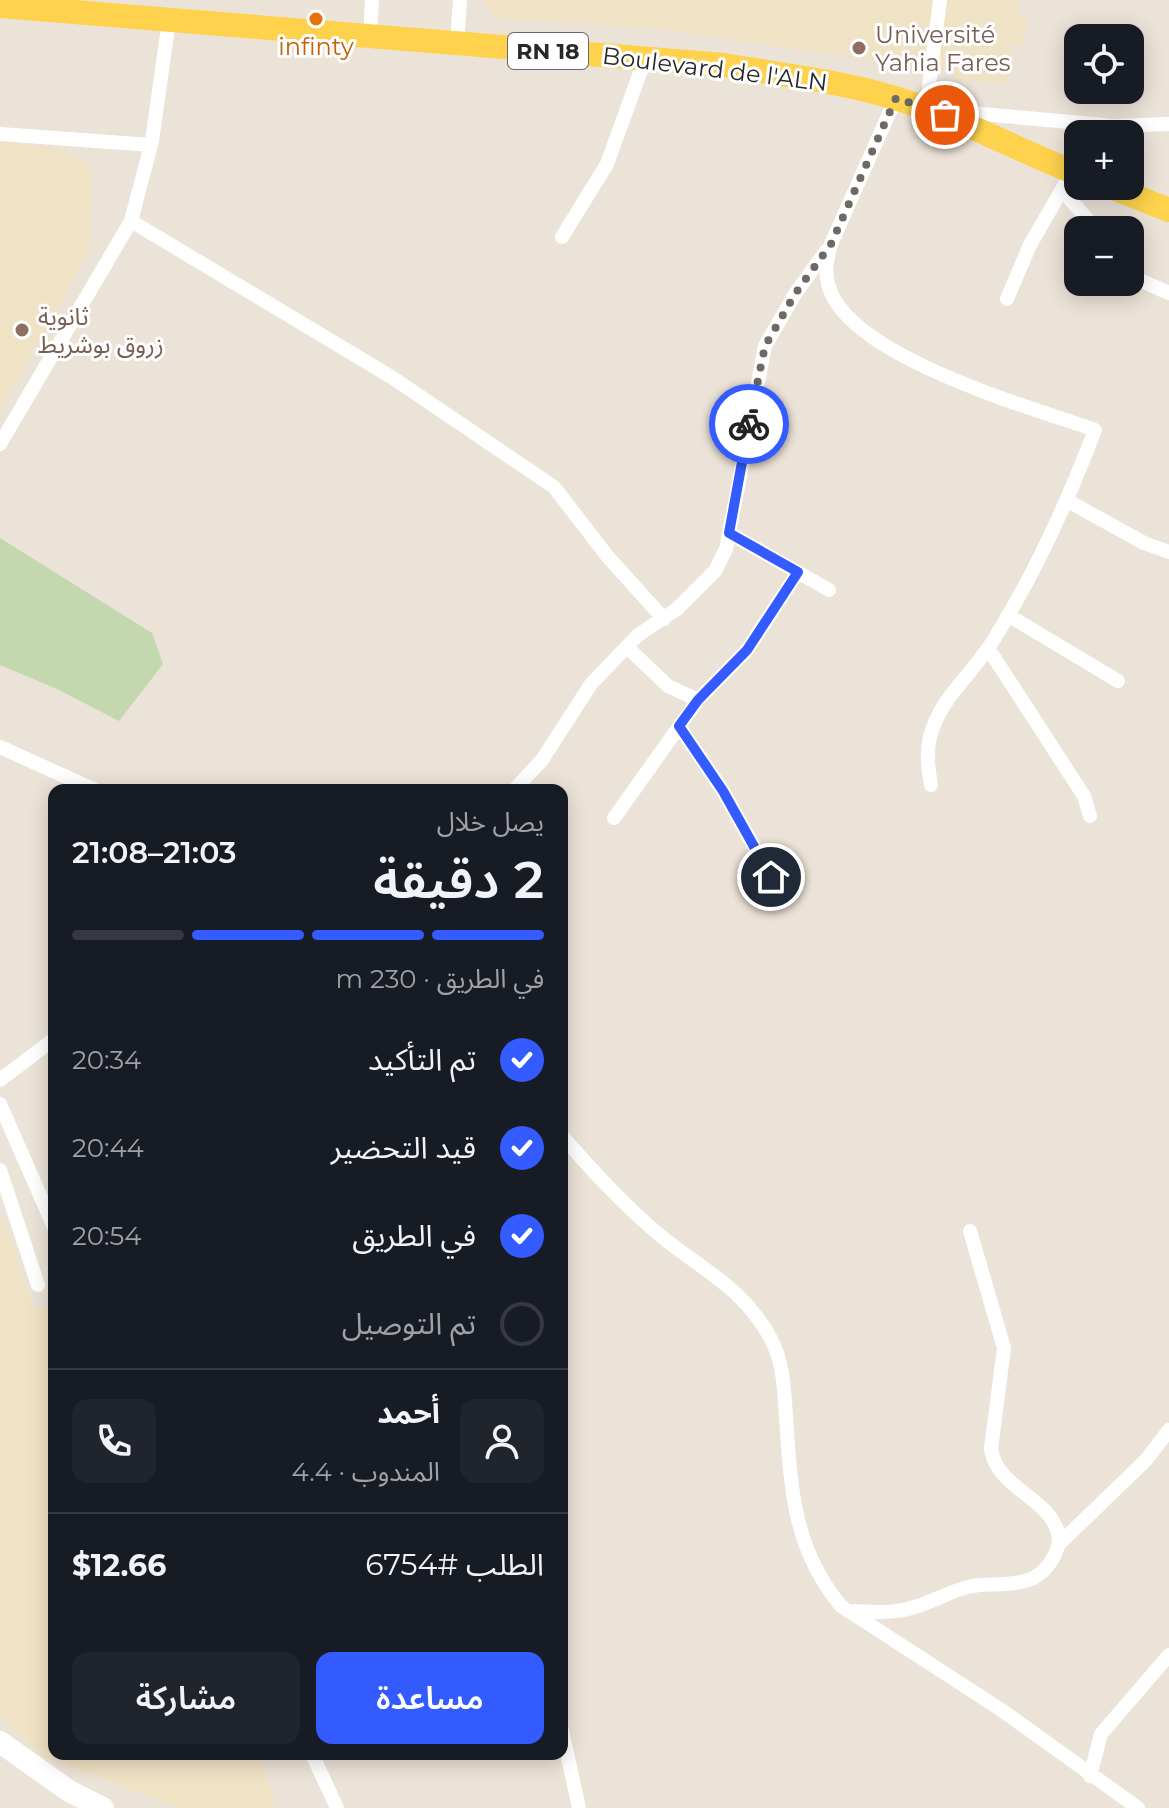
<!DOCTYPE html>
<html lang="ar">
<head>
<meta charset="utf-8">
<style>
	:root { --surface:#171b24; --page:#20242c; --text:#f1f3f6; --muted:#9ea1a6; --line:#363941; --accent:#335bff }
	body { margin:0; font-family:Montserrat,"Noto Sans Arabic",sans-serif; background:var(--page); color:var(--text); direction:rtl; height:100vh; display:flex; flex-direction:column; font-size:30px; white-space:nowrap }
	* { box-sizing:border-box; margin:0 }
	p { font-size:26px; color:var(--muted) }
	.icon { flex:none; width:44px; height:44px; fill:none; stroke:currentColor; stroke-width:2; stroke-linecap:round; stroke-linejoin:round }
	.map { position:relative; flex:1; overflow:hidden; direction:ltr }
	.drawer { position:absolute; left:48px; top:784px; width:520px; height:976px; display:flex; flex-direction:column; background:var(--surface); border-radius:16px; box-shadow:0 4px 20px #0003; direction:rtl }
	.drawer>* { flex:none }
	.buttons { position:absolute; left:1064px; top:24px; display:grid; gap:16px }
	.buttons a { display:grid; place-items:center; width:80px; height:80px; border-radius:16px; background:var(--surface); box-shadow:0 4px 20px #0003; font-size:40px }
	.pin { position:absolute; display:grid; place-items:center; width:68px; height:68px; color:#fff; margin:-34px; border:4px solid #fff; border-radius:50%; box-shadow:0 2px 8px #0007 }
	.courier { position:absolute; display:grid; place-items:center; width:80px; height:80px; margin:-40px; border:6px solid #335bff; border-radius:50%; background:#fff; color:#222; box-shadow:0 2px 10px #0007 }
	.summary em { font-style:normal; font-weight:600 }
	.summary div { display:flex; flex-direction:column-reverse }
	.summary { display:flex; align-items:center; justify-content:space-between; height:136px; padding:0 24px }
	h1 { font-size:52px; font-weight:600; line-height:60px }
	.bar { display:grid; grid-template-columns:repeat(4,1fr); gap:12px 8px; align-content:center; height:96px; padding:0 24px }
	.bar i { height:10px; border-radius:6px; background:var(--line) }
	.bar .on { background:var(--accent) }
	.bar p { grid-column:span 4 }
	.line { display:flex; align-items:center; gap:20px; padding:0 24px; border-top:2px solid var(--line) }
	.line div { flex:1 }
	.round { display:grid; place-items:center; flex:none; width:84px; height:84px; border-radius:16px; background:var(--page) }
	ol { padding:0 24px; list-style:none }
	li { display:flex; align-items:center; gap:24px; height:88px }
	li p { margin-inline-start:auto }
	li .icon { padding:8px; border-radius:50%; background:var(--accent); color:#fff; stroke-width:4 }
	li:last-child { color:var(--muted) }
	li i { width:44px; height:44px; border:4px solid var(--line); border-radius:50% }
	.action { display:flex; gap:16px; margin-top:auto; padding:16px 24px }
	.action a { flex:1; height:92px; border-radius:16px; background:var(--accent); color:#fff; font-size:32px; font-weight:600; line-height:92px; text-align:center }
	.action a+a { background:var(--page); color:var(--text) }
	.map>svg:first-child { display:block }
	.education { fill:#f0e2c5 }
	.cemetery { fill:#c3d8ae }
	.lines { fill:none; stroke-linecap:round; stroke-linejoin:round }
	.street { stroke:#fff; stroke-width:14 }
	.secondary { stroke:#fff; stroke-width:22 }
	.primary { stroke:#fed24c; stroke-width:24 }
	.done { stroke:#6d6966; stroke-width:8; stroke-dasharray:0 14.4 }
	.route { stroke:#335bff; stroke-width:10 }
	.food-dot { fill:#e8710a; stroke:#fff; stroke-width:3 }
	.education-dot { fill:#8d6e63; stroke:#fff; stroke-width:3 }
	.labels { text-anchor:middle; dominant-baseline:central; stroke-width:6; stroke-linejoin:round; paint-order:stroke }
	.shield { fill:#fff; stroke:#686868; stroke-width:2 }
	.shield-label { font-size:22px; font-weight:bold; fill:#282828 }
	.education-label { font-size:24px; fill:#785e54; stroke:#fff; text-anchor:start }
	.food-label { font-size:24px; fill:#c56008; stroke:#fff }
	.street-label { font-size:24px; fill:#282828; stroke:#fff }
</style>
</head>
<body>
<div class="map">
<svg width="1169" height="1808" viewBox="0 0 1169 1808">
	<rect width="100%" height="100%" fill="#ece3d8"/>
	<path class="education" d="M482 0H934L924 68 657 29 497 18Z
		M944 0H1019L1017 16 1029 17 1024 45 1012 44 1007 84 954 79V71L936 69Z
		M0 141 62 149 93 167 90 250 0 410Z
		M0 1213 34 1308 54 1303V1754H258L276 1801 265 1808H179L43 1756 0 1716Z"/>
	<path class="cemetery" d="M0 538 152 633 163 664 119 721 57 689 0 665Z"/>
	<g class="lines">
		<path class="street" d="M940 0 926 109 1114 126 1169 124
			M370 37 372 0
			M457 44 460 0
			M896 98 831 244C827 259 824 272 829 287 850 357 1030 407 1095 430 1070 495 1042 559 1006 619 999 631 992 644 983 655 963 683 939 702 930 737 926 753 928 769 931 785
			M0 134 151 145
			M1062 190 1088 220 1085 230
			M131 221 393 378 554 487 608 557 664 619
			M562 237 607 164 645 59
			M1130 276 1169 293
			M1007 299 1030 245 1072 172
			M0 444 131 221 152 141 169 20
			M1068 501 1144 543 1169 552
			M729 533 829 590
			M1008 615 1118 681
			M627 647 668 686 698 700
			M988 648 1084 796 1090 816
			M679 726 723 791 771 877
			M0 747 95 790
			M514 790 542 760 591 684 638 635 677 609 715 571 726 549 765 346 795 294 826 251
			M614 818 698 700 747 650 798 572
			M0 1080 54 1039
			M0 1104 54 1227
			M562 1136C592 1170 621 1202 656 1232 698 1268 743 1286 771 1339 784 1364 784 1390 786 1417 791 1489 793 1548 841 1606L1003 1711 1138 1808
			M0 1170 38 1285
			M1058 1545 1146 1460 1169 1430
			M848 1611C866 1611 886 1614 903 1610 927 1606 948 1591 972 1586 991 1583 1023 1587 1038 1575 1050 1567 1062 1547 1058 1533 1049 1497 997 1489 991 1449L1004 1348 970 1231
			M562 1730 579 1808
			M312 1754 337 1808
			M1090 1776 1101 1734 1169 1655"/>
		<path class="secondary" d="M0 1742 69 1791 103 1808"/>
		<path class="primary" d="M0 6 724 65C782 75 841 81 898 99 960 118 1017 150 1078 174
			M1108 186 1169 210"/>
	</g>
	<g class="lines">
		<path class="done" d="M749 424 765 346 795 294 831 244 896 98 945 115"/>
		<path class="route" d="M749 424 729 533 798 572 747 650 698 700 679 726 723 791 771 877"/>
	</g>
	<circle class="food-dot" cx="316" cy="19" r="8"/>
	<g class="education-dot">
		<circle cx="859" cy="48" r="8"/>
		<circle cx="22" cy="330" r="8"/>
	</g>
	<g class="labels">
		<rect class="shield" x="508" y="33" width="80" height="36" rx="6"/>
		<g class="shield-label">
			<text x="548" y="51">RN 18</text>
		</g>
		<g class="education-label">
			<text x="875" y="34">Université<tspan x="875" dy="28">Yahia Fares</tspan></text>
			<text x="38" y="316">ثانوية<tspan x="38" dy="28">زروق بوشريط</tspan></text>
		</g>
		<g class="food-label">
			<text x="316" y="46">infinty</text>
		</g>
		<g class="street-label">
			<text transform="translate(715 69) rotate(7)">Boulevard de l'ALN</text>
		</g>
	</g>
</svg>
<div class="buttons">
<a><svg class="icon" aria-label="locate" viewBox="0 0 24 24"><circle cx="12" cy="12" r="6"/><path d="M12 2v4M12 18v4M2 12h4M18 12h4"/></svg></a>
<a>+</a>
<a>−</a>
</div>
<div class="pin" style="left:945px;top:115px;background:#ea580c"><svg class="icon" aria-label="bag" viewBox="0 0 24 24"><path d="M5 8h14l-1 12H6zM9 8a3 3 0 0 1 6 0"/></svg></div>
<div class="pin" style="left:771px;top:877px;background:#1f2937"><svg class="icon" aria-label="home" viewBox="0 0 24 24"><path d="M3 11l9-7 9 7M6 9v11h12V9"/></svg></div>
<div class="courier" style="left:749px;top:424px"><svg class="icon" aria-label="bike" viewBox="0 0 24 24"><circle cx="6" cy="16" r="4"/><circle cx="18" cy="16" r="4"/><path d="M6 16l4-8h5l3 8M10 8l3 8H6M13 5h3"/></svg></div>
<section class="drawer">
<div class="summary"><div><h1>2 دقيقة</h1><p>يصل خلال</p></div><em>21:03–21:08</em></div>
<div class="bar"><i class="on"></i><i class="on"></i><i class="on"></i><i></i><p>في الطريق · 230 m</p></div>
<ol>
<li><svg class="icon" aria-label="check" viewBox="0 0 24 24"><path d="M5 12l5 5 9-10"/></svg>تم التأكيد<p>20:34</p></li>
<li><svg class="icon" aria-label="check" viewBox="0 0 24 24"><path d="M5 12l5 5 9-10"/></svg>قيد التحضير<p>20:44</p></li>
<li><svg class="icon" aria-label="check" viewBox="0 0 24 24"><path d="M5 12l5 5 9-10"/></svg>في الطريق<p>20:54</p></li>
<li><i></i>تم التوصيل</li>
</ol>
<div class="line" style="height:144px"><a class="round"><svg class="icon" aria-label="person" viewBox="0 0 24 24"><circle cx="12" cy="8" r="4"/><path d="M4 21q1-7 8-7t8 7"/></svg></a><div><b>أحمد</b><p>المندوب · 4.4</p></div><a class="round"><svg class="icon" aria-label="phone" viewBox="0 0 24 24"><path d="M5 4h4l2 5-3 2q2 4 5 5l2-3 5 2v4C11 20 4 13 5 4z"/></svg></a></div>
<div class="line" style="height:104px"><div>الطلب #6754</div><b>$12.66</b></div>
<div class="action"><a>مساعدة</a><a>مشاركة</a></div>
</section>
</div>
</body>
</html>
